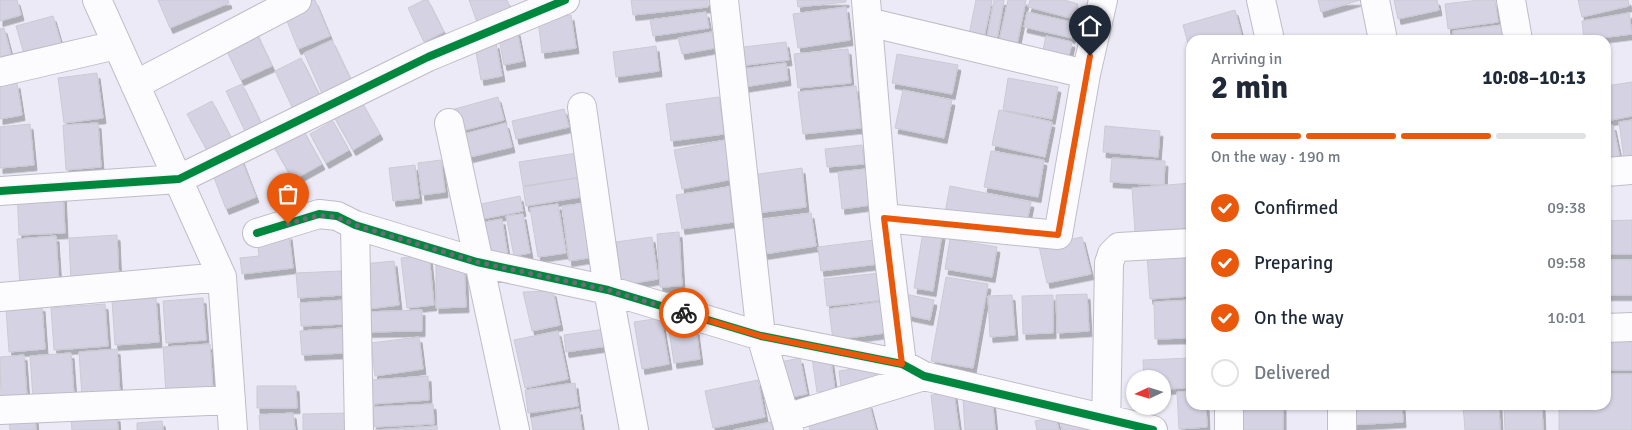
<!DOCTYPE html>
<html lang="en">
<head>
<meta charset="utf-8">
<style>
	:root { --surface:#fff; --page:#f6f6f7; --text:#1f2937; --muted:#747a83; --line:#e0e1e3; --accent:#ea580c }
	body { margin:0; font-family:Signika,sans-serif; background:var(--page); color:var(--text); height:100vh; display:flex; flex-direction:column; font-size:19px; white-space:nowrap }
	* { box-sizing:border-box; margin:0 }
	p { font-size:16px; color:var(--muted) }
	.icon { flex:none; width:28px; height:28px; fill:none; stroke:currentColor; stroke-width:2; stroke-linecap:round; stroke-linejoin:round }
	.map { position:relative; flex:1; overflow:hidden }
	.drawer { position:absolute; left:1186px; top:35px; width:425px; height:375px; display:flex; flex-direction:column; background:var(--surface); border-radius:15px; box-shadow:0 1px 4px #0004 }
	.drawer>* { flex:none }
	.needle { width:32px; rotate:266deg }
	.controls { position:absolute; left:1126px; top:370px; display:grid; gap:10px }
	.controls a { display:grid; place-items:center; width:45px; height:45px; border-radius:50%; background:var(--surface); box-shadow:0 1px 4px #0004; font-size:25px }
	.pin { position:absolute; display:grid; place-items:center; width:42px; height:42px; color:#fff; margin:-51px -21px; border-radius:50% 50% 50% 0; rotate:-45deg; box-shadow:0 0 5px #0007 }
	.pin .icon { rotate:45deg }
	.courier { position:absolute; display:grid; place-items:center; width:50px; height:50px; margin:-25px; border:4px solid #ea580c; border-radius:50%; background:#fff; color:#222; box-shadow:0 1px 6px #0007 }
	.summary em { font-style:normal; font-weight:700 }
	.summary div { display:flex; flex-direction:column-reverse }
	.summary { display:flex; align-items:center; justify-content:space-between; height:85px; padding:0 25px }
	h1 { font-size:32px; font-weight:700; line-height:38px }
	.bar { display:grid; grid-template-columns:repeat(4,1fr); gap:8px 5px; align-content:center; height:60px; padding:0 25px }
	.bar i { height:6px; border-radius:4px; background:var(--line) }
	.bar .selected { background:var(--accent) }
	.bar p { grid-column:span 4 }
	ol { padding:0 25px; list-style:none }
	li { display:flex; align-items:center; gap:15px; height:55px }
	li p { margin-inline-start:auto }
	li .icon { padding:5px; border-radius:50%; background:var(--accent); color:#fff; stroke-width:4 }
	li:last-child { color:var(--muted) }
	li i { width:28px; height:28px; border:2px solid var(--line); border-radius:50% }
	.map>svg:first-child { display:block }
	.building { fill:#d5d3e3; stroke:#cbcad4; filter:url(#shadow) }
	.lines { fill:none; stroke-linecap:round; stroke-linejoin:round }
	.minor-casing { stroke:#bebdc7; stroke-width:30 }
	.minor { stroke:#fcfcfe; stroke-width:28 }
	.cycleway-casing { stroke:#f5f4fd; stroke-width:11 }
	.cycleway { stroke:#00873e; stroke-width:8 }
	.done { stroke:#6d6c76; stroke-width:5; stroke-dasharray:0 9 }
	.route { stroke:#ea580c; stroke-width:6 }
</style>
</head>
<body>
<div class="map">
<svg width="1632" height="430" viewBox="0 0 1632 430">
	<defs>
		<filter id="shadow"><feDropShadow dx="3" dy="5.5" stdDeviation="0" flood-color="#0004"/></filter>
	</defs>
	<rect width="100%" height="100%" fill="#ebeaf6"/>
	<path class="building" d="M0 0H17L21 15 0 21Z
		M158 0H228L229 3 170 28Z
		M310 0H315L330 36 298 49 283 11Z
		M424 0H428L444 32 424 42 408 8Z
		M469 0H507L511 9 477 22Z
		M631 0H708V7L633 15Z
		M797 0H846V2L798 7Z
		M976 0H992L983 42 968 39Z
		M994 0H1004L996 45 986 43Z
		M1008 0H1026L1016 49 998 46Z
		M1030 0H1064L1078 4 1074 19 1028 7Z
		M1318 0H1360L1321 12Z
		M1394 0H1437L1439 10 1398 19Z
		M1479 0H1495L1498 22 1448 29 1445 4Z
		M1578 0H1628L1629 6 1582 17Z
		M846 7 850 40 798 48 793 14Z
		M1235 10 1242 37 1231 40H1191L1190 51 1183 25Z
		M706 12 709 28 653 36 650 20Z
		M1027 12 1076 23 1072 38 1024 27Z
		M1629 13 1632 34 1584 40 1582 21Z
		M571 15 576 48 542 53 538 20Z
		M53 16 63 50 26 61 16 26Z
		M1502 25 1504 40H1454L1453 31Z
		M4 28 13 62 0 65V29Z
		M254 28 272 66 241 80 223 43Z
		M517 30 523 61 504 65 498 33Z
		M712 32 715 48 682 54 678 38Z
		M1046 36 1072 42 1068 60 1042 55Z
		M332 40 352 82 323 96 304 53Z
		M786 42 789 60 738 66 736 48Z
		M496 43 502 76 481 80 475 47Z
		M656 46 659 71 616 77 613 52Z
		M848 49 851 83 798 88 794 54Z
		M897 54 958 65 952 94 892 83Z
		M301 58 320 96 293 109 275 71Z
		M786 63 788 80 737 88 735 70Z
		M97 73 103 118 64 123 58 78Z
		M1008 78 1058 87 1052 119 1003 110Z
		M1632 82V116L1606 121V86Z
		M17 83 22 115 0 119V86Z
		M242 84 261 123 245 131 226 91Z
		M856 86 861 128 803 134 798 92Z
		M903 90 952 100 944 138 895 128Z
		M359 97 380 134 353 150 332 113Z
		M498 97 504 120 457 132 451 110Z
		M719 97 724 134 671 141 666 104Z
		M212 101 232 139 208 152 187 114Z
		M564 109 569 127 516 139 512 121Z
		M999 110 1052 122 1045 157 992 145Z
		M1632 120V157L1624 158 1619 122Z
		M333 121 349 150 326 163 310 134Z
		M98 123 101 167 66 170 63 125Z
		M506 123 512 147 466 158 460 135Z
		M30 124 34 165 0 168V127Z
		M1613 125 1620 158 1606 161V127Z
		M301 126 322 164 293 180 272 143Z
		M1105 126 1160 131 1158 157 1103 152Z
		M725 140 733 179 682 189 674 150Z
		M862 145 864 164 827 167 825 149Z
		M991 151 1044 160 1038 197 984 187Z
		M577 153 581 177 523 186 519 162Z
		M241 158 256 197 226 209 211 170Z
		M1112 158 1165 161 1164 185 1110 182Z
		M441 160 445 192 422 195 418 163Z
		M415 165 419 198 393 201 389 168Z
		M802 168 806 207 756 213 752 175Z
		M866 169 871 205 842 209 838 172Z
		M584 177 587 196 526 206 523 187Z
		M1191 183V228L1135 232 1132 188Z
		M950 186 1031 202 1026 226 944 218Z
		M729 187 734 222 682 229 676 195Z
		M63 189 65 233 19 235 17 191Z
		M520 196 523 211 478 220 476 205Z
		M588 203 595 257 569 261 562 206Z
		M558 204 566 253 538 257 530 208Z
		M811 213 816 246 764 254 759 220Z
		M523 214 530 253 514 256 506 216Z
		M502 219 508 258 485 262 479 223Z
		M1632 220V254H1606V221Z
		M923 231 942 234 933 291 914 288Z
		M679 232 682 286 660 287 657 234Z
		M289 234 293 268 242 274 240 258 259 256 257 238Z
		M117 235 119 280 71 282 69 238Z
		M56 236 59 283 20 285 17 239Z
		M652 237 658 279 622 285 616 242Z
		M1082 237 1091 274 1047 283 1039 246Z
		M950 239 997 247 992 277 945 269Z
		M874 240 878 264 821 271 818 247Z
		M1191 252V296L1150 299 1147 256Z
		M429 255 434 305 407 308 401 258Z
		M464 259 466 307 436 308V260Z
		M1606 260H1632V295H1606Z
		M394 261 399 305 368 309 362 264Z
		M341 271 343 295 298 298 296 273Z
		M880 273 883 300 827 306 824 279Z
		M946 277 988 284 973 368 931 361Z
		M553 291 560 325 532 331 523 292Z
		M900 293 934 300 930 320 897 313Z
		M1087 294 1089 331 1057 333 1056 295Z
		M1012 295 1015 335 990 337 988 296Z
		M1053 295V333L1023 334 1022 296Z
		M156 298 159 342 115 345 112 301Z
		M203 298 206 340 166 343 163 301Z
		M344 300 346 324 301 326 300 303Z
		M1191 300V338L1155 339 1154 302Z
		M881 302 885 333 833 340 829 309Z
		M105 304 108 346 54 350 51 308Z
		M42 306 45 349 9 352 6 309Z
		M422 310V331L364 332V312Z
		M661 318 669 364 642 369 634 322Z
		M668 324 696 329 700 359 674 363Z
		M343 328 345 353 302 355 300 331Z
		M605 329 607 346 566 352 564 335Z
		M558 331 568 379 525 388 514 340Z
		M1632 336V370H1606V337Z
		M419 337 423 369 375 376 371 343Z
		M210 344 213 391 166 394 163 347Z
		M117 349 120 394 82 397 79 352Z
		M71 353 74 395 33 398 30 356Z
		M24 355 27 397 1 398 0 357Z
		M830 355 835 390 817 392 812 358Z
		M800 358 807 394 786 398 780 362Z
		M1191 358V388L1162 389V379H1144L1143 360Z
		M886 364 889 380 841 387 839 371Z
		M1606 374H1632V430H1559V405H1606Z
		M428 376 429 400 372 404 371 380Z
		M758 380 765 417 713 428 705 391Z
		M575 383 578 406 528 413 525 390Z
		M257 386H296L297 408H257Z
		M1191 391V405H1206L1207 427 1179 429 1177 392Z
		M954 393 959 430H935L931 395Z
		M992 396 995 430H965L963 399Z
		M869 403 876 430H810L807 420Z
		M433 404 434 424 374 427 373 407Z
		M1236 405H1283V430H1236Z
		M1348 405H1402L1403 422 1349 425Z
		M1463 405H1499L1500 430H1465Z
		M1504 405H1542L1543 430H1505Z
		M579 409 582 430H533L531 418Z
		M293 413 295 430H260L259 415Z
		M350 413 351 430H303V414Z
		M1089 414 1092 430H1062L1060 419Z
		M117 416 118 430H72L71 419Z
		M35 417 36 430H10L9 419Z
		M1056 417 1059 430H1037L1035 421Z
		M162 421 163 430H137V423Z
		M771 422 773 430H733Z
		M437 426V430H375Z"/>
	<g class="lines">
		<defs>
			<path id="minor" d="M97 0 222 277 233 430
				M724 0 761 336 789 430
				M866 0 884 218 902 364
				M1261 0 1270 40
				M1375 0 1383 40
				M1511 0 1518 40
				M868 22 1086 74
				M0 72 116 45
				M135 85 297 0
				M582 107 608 290 634 430
				M449 123 515 430
				M1606 172 1632 170
				M0 191 179 179 428 57 565 0
				M884 218 1058 235 1086 74 1103 0
				M355 225 359 430
				M257 233 319 214 337 216 355 225 477 262 608 290 761 336 902 364 924 376 1153 430
				M0 297 222 277
				M1606 328 1632 327
				M1229 405V430
				M1342 405V430
				M0 410 231 400
				M786 418 924 376
				M1106 430 1109 263 1112 254 1119 247 1191 243"/>
		</defs>
		<use href="#minor" class="minor-casing"/>
		<use href="#minor" class="minor"/>
		<defs>
			<path id="cycleway" d="M0 191 179 179 428 57 565 0
				M257 233 319 214 337 216 355 225 477 262 608 290 761 336 902 364 924 376 1153 430"/>
		</defs>
		<use href="#cycleway" class="cycleway-casing"/>
		<use href="#cycleway" class="cycleway"/>
	</g>
	<g class="lines">
		<path class="done" d="M288 224C317 215 327 211 355 225L477 262 608 290 684 313"/>
		<path class="route" d="M684 313 761 336 902 364 884 218 1058 235 1090 56"/>
	</g>
</svg>
<div class="controls">
<a><svg class="needle" viewBox="-14 -14 28 28"><path d="M0-13l5 13h-10z" fill="#e53935"/><path d="M0 13l5-13h-10z" fill="#747a83"/></svg></a>
</div>
<div class="pin" style="left:288px;top:224px;background:#ea580c"><svg class="icon" aria-label="bag" viewBox="0 0 24 24"><path d="M5 8h14l-1 12H6zM9 8a3 3 0 0 1 6 0"/></svg></div>
<div class="pin" style="left:1090px;top:56px;background:#1f2937"><svg class="icon" aria-label="home" viewBox="0 0 24 24"><path d="M3 11l9-7 9 7M6 9v11h12V9"/></svg></div>
<div class="courier" style="left:684px;top:313px"><svg class="icon" aria-label="bike" viewBox="0 0 24 24"><circle cx="6" cy="16" r="4"/><circle cx="18" cy="16" r="4"/><path d="M6 16l4-8h5l3 8M10 8l3 8H6M13 5h3"/></svg></div>
<section class="drawer">
<div class="summary"><div><h1>2 min</h1><p>Arriving in</p></div><em>10:08–10:13</em></div>
<div class="bar"><i class="selected"></i><i class="selected"></i><i class="selected"></i><i></i><p>On the way · 190 m</p></div>
<ol>
<li><svg class="icon" aria-label="check" viewBox="0 0 24 24"><path d="M5 12l5 5 9-10"/></svg>Confirmed<p>09:38</p></li>
<li><svg class="icon" aria-label="check" viewBox="0 0 24 24"><path d="M5 12l5 5 9-10"/></svg>Preparing<p>09:58</p></li>
<li><svg class="icon" aria-label="check" viewBox="0 0 24 24"><path d="M5 12l5 5 9-10"/></svg>On the way<p>10:01</p></li>
<li><i></i>Delivered</li>
</ol>
</section>
</div>
</body>
</html>
